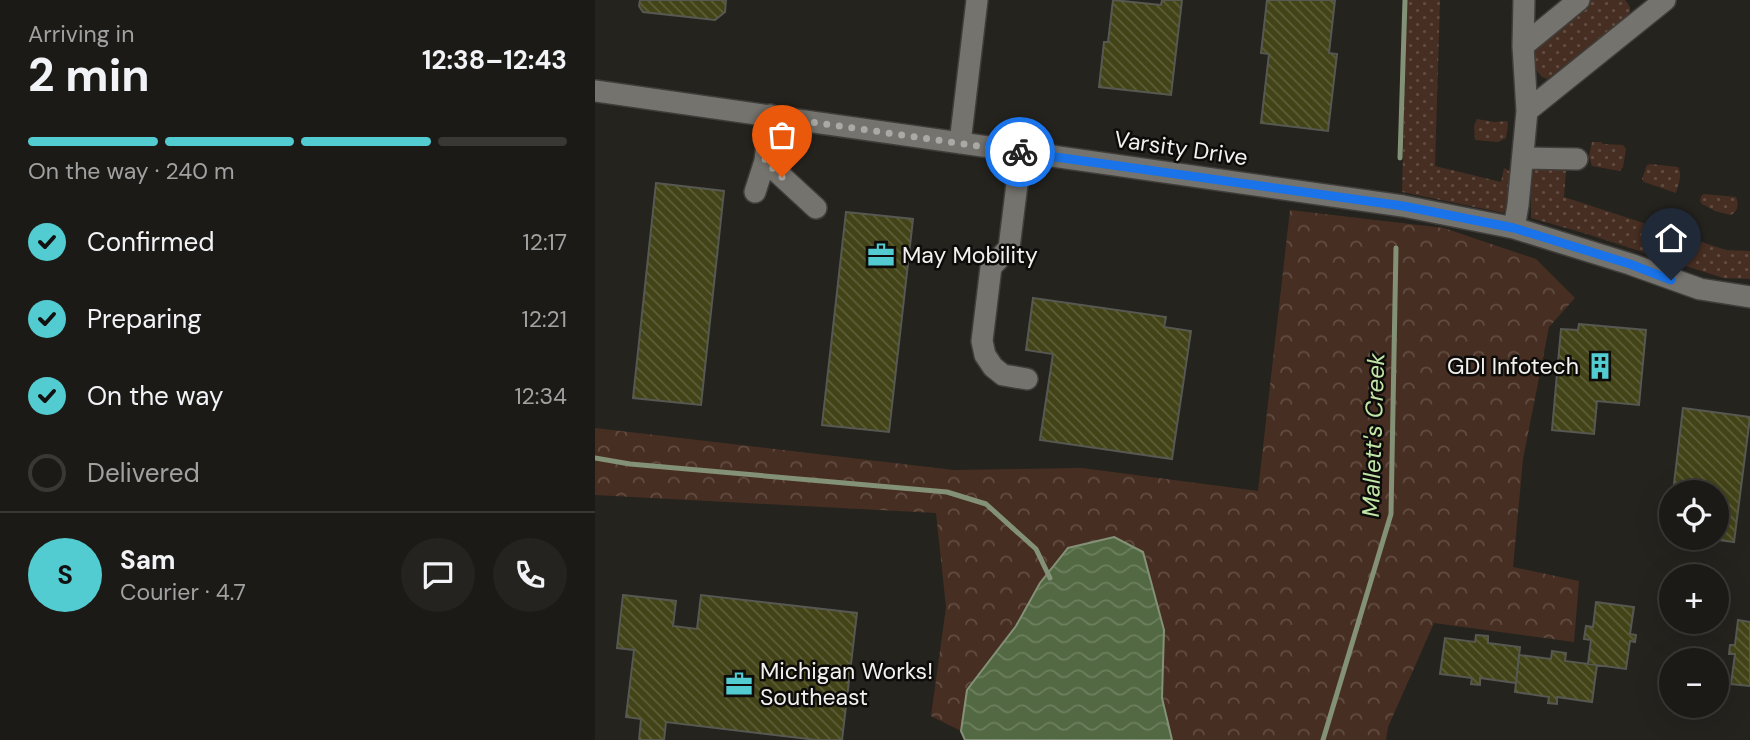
<!DOCTYPE html>
<html lang="en">
<head>
<meta charset="utf-8">
<style>
	:root { --surface:#1c1a16; --page:#25231f; --text:#f1f3f6; --muted:#a0a1a1; --line:#3a3835; --accent:#52ccd0 }
	body { margin:0; font-family:"DM Sans",sans-serif; background:var(--page); color:var(--text); height:100vh; display:flex; flex-direction:column; font-size:26px; white-space:nowrap }
	* { box-sizing:border-box; margin:0 }
	p { font-size:23px; color:var(--muted) }
	.icon { flex:none; width:38px; height:38px; fill:none; stroke:currentColor; stroke-width:2; stroke-linecap:round; stroke-linejoin:round }
	.map { position:relative; flex:1; overflow:hidden }
	.details { display:flex; flex-direction:column; background:var(--surface); width:595px }
	.details>* { flex:none }
	.tools { position:absolute; left:1064px; top:480px; display:grid; gap:14px }
	.tools a { display:grid; place-items:center; width:70px; height:70px; border-radius:50%; background:var(--surface); box-shadow:0 7px 28px #0002,0 0 0 2px var(--line); font-size:35px }
	.pin { position:absolute; display:grid; place-items:center; width:60px; height:60px; color:#fff; margin:-72px -30px; border-radius:50% 50% 50% 0; rotate:-45deg; box-shadow:0 0 7px #0007 }
	.pin .icon { rotate:45deg }
	.courier { position:absolute; display:grid; place-items:center; width:70px; height:70px; margin:-35px; border:5px solid #1a73e8; border-radius:50%; background:#fff; color:#222; box-shadow:0 2px 9px #0007 }
	.overview em { font-style:normal; font-weight:700 }
	.overview div { display:flex; flex-direction:column-reverse }
	.overview { display:flex; align-items:center; justify-content:space-between; height:119px; padding:0 28px }
	h1 { font-size:46px; font-weight:700; line-height:52px }
	.bar { display:grid; grid-template-columns:repeat(4,1fr); gap:10px 7px; align-content:center; height:84px; padding:0 28px }
	.bar i { height:9px; border-radius:5px; background:var(--line) }
	.bar .selected { background:var(--accent) }
	.bar p { grid-column:span 4 }
	.line { display:flex; align-items:center; gap:18px; padding:0 28px; border-top:2px solid var(--line) }
	.line div { flex:1 }
	.round { display:grid; place-items:center; flex:none; width:74px; height:74px; border-radius:37px; background:var(--page) }
	ol { padding:0 28px; list-style:none }
	li { display:flex; align-items:center; gap:21px; height:77px }
	li p { margin-inline-start:auto }
	li .icon { padding:7px; border-radius:50%; background:var(--accent); color:#111; stroke-width:4 }
	li:last-child { color:var(--muted) }
	li i { width:38px; height:38px; border:4px solid var(--line); border-radius:50% }
	main { display:flex; flex:1; min-height:0 }
	.map>svg:first-child { display:block }
	.green { fill:url(#green-dots) }
	.forest { fill:url(#forest-crowns) }
	.water { fill:url(#water-waves); stroke:#839276; stroke-width:2 }
	.lines { fill:none; stroke-linecap:round; stroke-linejoin:round }
	.stream { stroke:#839276; stroke-width:5 }
	.building { fill:url(#building-back-hatch); stroke:#575852; stroke-width:2 }
	.minor-casing { stroke:#403e3b; stroke-width:24 }
	.minor { stroke:#75736d; stroke-width:21 }
	.done { stroke:#aaa9a5; stroke-width:7; stroke-dasharray:0 12.6 }
	.route { stroke:#1a73e8; stroke-width:9 }
	.labels { text-anchor:middle; dominant-baseline:central; stroke-width:5; stroke-linejoin:round; paint-order:stroke }
	.street-label { font-size:23px; fill:#f2f1ee; stroke:#0d0c0a }
	.poi-label { font-size:23px; fill:#f2f1ee; stroke:#0d0c0a; text-anchor:start }
	.water-label { font-size:24px; font-style:italic; fill:#c1e6a6; stroke:#0d0c0a }
</style>
</head>
<body>
<main>
<section class="details">
<div class="overview"><div><h1>2 min</h1><p>Arriving in</p></div><em>12:38–12:43</em></div>
<div class="bar"><i class="selected"></i><i class="selected"></i><i class="selected"></i><i></i><p>On the way · 240 m</p></div>
<ol>
<li><svg class="icon" aria-label="check" viewBox="0 0 24 24"><path d="M5 12l5 5 9-10"/></svg>Confirmed<p>12:17</p></li>
<li><svg class="icon" aria-label="check" viewBox="0 0 24 24"><path d="M5 12l5 5 9-10"/></svg>Preparing<p>12:21</p></li>
<li><svg class="icon" aria-label="check" viewBox="0 0 24 24"><path d="M5 12l5 5 9-10"/></svg>On the way<p>12:34</p></li>
<li><i></i>Delivered</li>
</ol>
<div class="line" style="height:126px"><b class="round" style="background:var(--accent);color:#111">S</b><div><b>Sam</b><p>Courier · 4.7</p></div><a class="round"><svg class="icon" aria-label="chat" viewBox="0 0 24 24"><path d="M4 5h16v11H9l-5 4z"/></svg></a><a class="round"><svg class="icon" aria-label="phone" viewBox="0 0 24 24"><path d="M5 4h4l2 5-3 2q2 4 5 5l2-3 5 2v4C11 20 4 13 5 4z"/></svg></a></div>
</section>
<div class="map">
<svg width="1155" height="740" viewBox="0 0 1155 740">
	<defs>
		<pattern id="green-dots" width="8" height="8" patternUnits="userSpaceOnUse" patternTransform="scale(1.75)"><rect width="8" height="8" fill="#472e22"/><path d="M2 2h.1M6 6h.1" fill="none" stroke="#624d42" stroke-width="1.8" stroke-linecap="round"/></pattern>
		<pattern id="forest-crowns" width="20" height="18" patternUnits="userSpaceOnUse" patternTransform="scale(1.75)"><rect width="20" height="18" fill="#472e22"/><path d="M2 6a3 3 0 1 1 6 0M12 15a3 3 0 1 1 6 0" fill="none" stroke="#624d42"/></pattern>
		<pattern id="water-waves" width="16" height="10" patternUnits="userSpaceOnUse" patternTransform="scale(1.75)"><rect width="16" height="10" fill="#536943"/><path d="M0 5q4-4 8 0t8 0" fill="none" stroke="#6c7f5e"/></pattern>
		<pattern id="building-back-hatch" width="6" height="6" patternUnits="userSpaceOnUse" patternTransform="scale(1.75)"><rect width="6" height="6" fill="#424317"/><path d="M-1 5l2 2M0 0l6 6M5-1l2 2" fill="none" stroke="#5e5f39"/></pattern>
	</defs>
	<rect width="100%" height="100%" fill="#25231e"/>
	<path class="green" d="M812 0H845L840 166 906 182 909 168 914 171C918 185 913 199 909 213L807 192Z
		M996 0H1030C1035 6 1037 9 1033 16L956 76 952 79 947 77 936 64V49Z
		M882 119 899 122 912 121 913 124 911 138 903 142 880 140 879 126Z
		M997 142H1006L1008 144 1028 145 1031 149 1028 167 1025 171 997 166 994 156Z
		M1055 164 1083 167C1088 175 1083 185 1081 193L1049 182 1047 179 1052 165Z
		M939 165 971 171 969 197 1131 250 1155 251V279L1128 278 992 234 936 218V192Z
		M1109 194 1141 197C1144 205 1143 211 1136 215L1120 211 1107 204C1104 202 1105 195 1109 194Z"/>
	<path class="forest" d="M695 210 849 228 941 259 980 298 954 327 928 459 918 567 984 581 979 642 839 623 793 727 791 740H577L567 698 569 630 445 583 421 626 372 690 366 731 336 716 351 607 341 513 0 495V428L359 470 487 468 663 491Z"/>
	<path class="water" d="M519 537 548 552 569 630 567 698 577 740H370L366 731 372 690 421 626 445 583 473 548Z"/>
	<g class="lines">
		<path class="stream" d="M805 158 810 0
			M0 458 35 464 352 492 391 504 441 549 455 578
			M728 740 796 514 801 248"/>
	</g>
	<path class="building" d="M45 0H131L130 12 120 20 48 12 44 6Z
		M518 0 566 5 567 0H587L576 95 504 87 509 42H513Z
		M672 0H740L734 53 742 54 733 131 666 123 674 54 666 53Z
		M61 183 129 191 106 405 38 398Z
		M251 212 318 219 294 432 227 425Z
		M438 298 571 317 569 327 596 331 577 459 445 440 458 354 431 350Z
		M984 324 1051 330 1044 405 1002 401 999 434 957 430 966 329 983 330Z
		M1088 408 1155 417 1139 542 1102 537H1122V492H1078Z
		M28 595 81 601 78 626 102 629 106 595 262 613 247 740H222L71 722 69 740H44L46 719 31 717 39 650 22 648Z
		M1001 602 1039 607 1035 634 1041 635 1040 642 1035 641 1031 669 993 664 996 640 989 639 991 626 998 627Z
		M1143 620 1155 622V686L1136 684 1140 654H1134L1135 645H1140Z
		M881 635 893 636V643L925 647 921 683 885 678V685L876 684 877 678 845 674 850 638 880 642Z
		M957 651 971 653 970 661 1002 665 997 702 962 697V704L953 703 954 697 920 692 924 655 956 659Z"/>
	<g class="lines">
		<defs>
			<path id="minor" d="M929 0 928 46 984 0
				M928 46 932 111
				M0 91 808 206 919 228 1035 264 1105 289 1155 297
				M365 143 382 0
				M426 152 414 248 396 267 387 341 390 355 398 367 408 375 432 379
				M928 158 982 159
				M170 161 221 208
				M160 192 170 161 175 115
				M919 228 923 205 932 111 1070 0"/>
		</defs>
		<use href="#minor" class="minor-casing"/>
		<use href="#minor" class="minor"/>
	</g>
	<g class="lines">
		<path class="done" d="M187 177 170 161 175 116 425 152"/>
		<path class="route" d="M425 152 808 206 919 228 1035 264 1076 280"/>
	</g>
	<defs>
		<symbol id="office-bare" viewBox="-9 -9 18 18"><path d="M-6-3h4V-5.5h4V-3h4V5H-6ZM-1-4.5V-3h2v-1.5ZM-6 0V1H6V0Z" fill="#52ccd0" stroke="#0d0c0a" stroke-width="2.5" paint-order="stroke"/></symbol>
		<symbol id="building-bare" viewBox="-9 -9 18 18"><path d="M-4-6H4V6H1V3H-1V6H-4ZM-2.5-4.3h1.7v1.8h-1.7ZM.8-4.3h1.7v1.8H.8ZM-2.5-1h1.7V.8h-1.7ZM.8-1h1.7V.8H.8Z" fill="#52ccd0" stroke="#0d0c0a" stroke-width="2.5" paint-order="stroke"/></symbol>
	</defs>
	<g fill-rule="evenodd">
		<use href="#office-bare" x="267" y="236" width="38" height="38"/>
		<use href="#building-bare" x="986" y="347" width="38" height="38"/>
		<use href="#office-bare" x="125" y="665" width="38" height="38"/>
	</g>
	<g class="labels">
		<g class="street-label">
			<text transform="translate(586 148) rotate(8)">Varsity Drive</text>
		</g>
		<g class="poi-label">
			<text x="307" y="255">May Mobility</text>
			<text x="984" y="366" text-anchor="end">GDI Infotech</text>
			<text x="165" y="671">Michigan Works!<tspan x="165" dy="26">Southeast</tspan></text>
		</g>
		<g class="water-label">
			<text transform="translate(778 435) rotate(-88)">Mallett's Creek</text>
		</g>
	</g>
</svg>
<div class="tools">
<a><svg class="icon" aria-label="locate" viewBox="0 0 24 24"><circle cx="12" cy="12" r="6"/><path d="M12 2v4M12 18v4M2 12h4M18 12h4"/></svg></a>
<a>+</a>
<a>−</a>
</div>
<div class="pin" style="left:187px;top:177px;background:#ea580c"><svg class="icon" aria-label="bag" viewBox="0 0 24 24"><path d="M5 8h14l-1 12H6zM9 8a3 3 0 0 1 6 0"/></svg></div>
<div class="pin" style="left:1076px;top:280px;background:#1f2937"><svg class="icon" aria-label="home" viewBox="0 0 24 24"><path d="M3 11l9-7 9 7M6 9v11h12V9"/></svg></div>
<div class="courier" style="left:425px;top:152px"><svg class="icon" aria-label="bike" viewBox="0 0 24 24"><circle cx="6" cy="16" r="4"/><circle cx="18" cy="16" r="4"/><path d="M6 16l4-8h5l3 8M10 8l3 8H6M13 5h3"/></svg></div>
</div>
</main>
</body>
</html>
